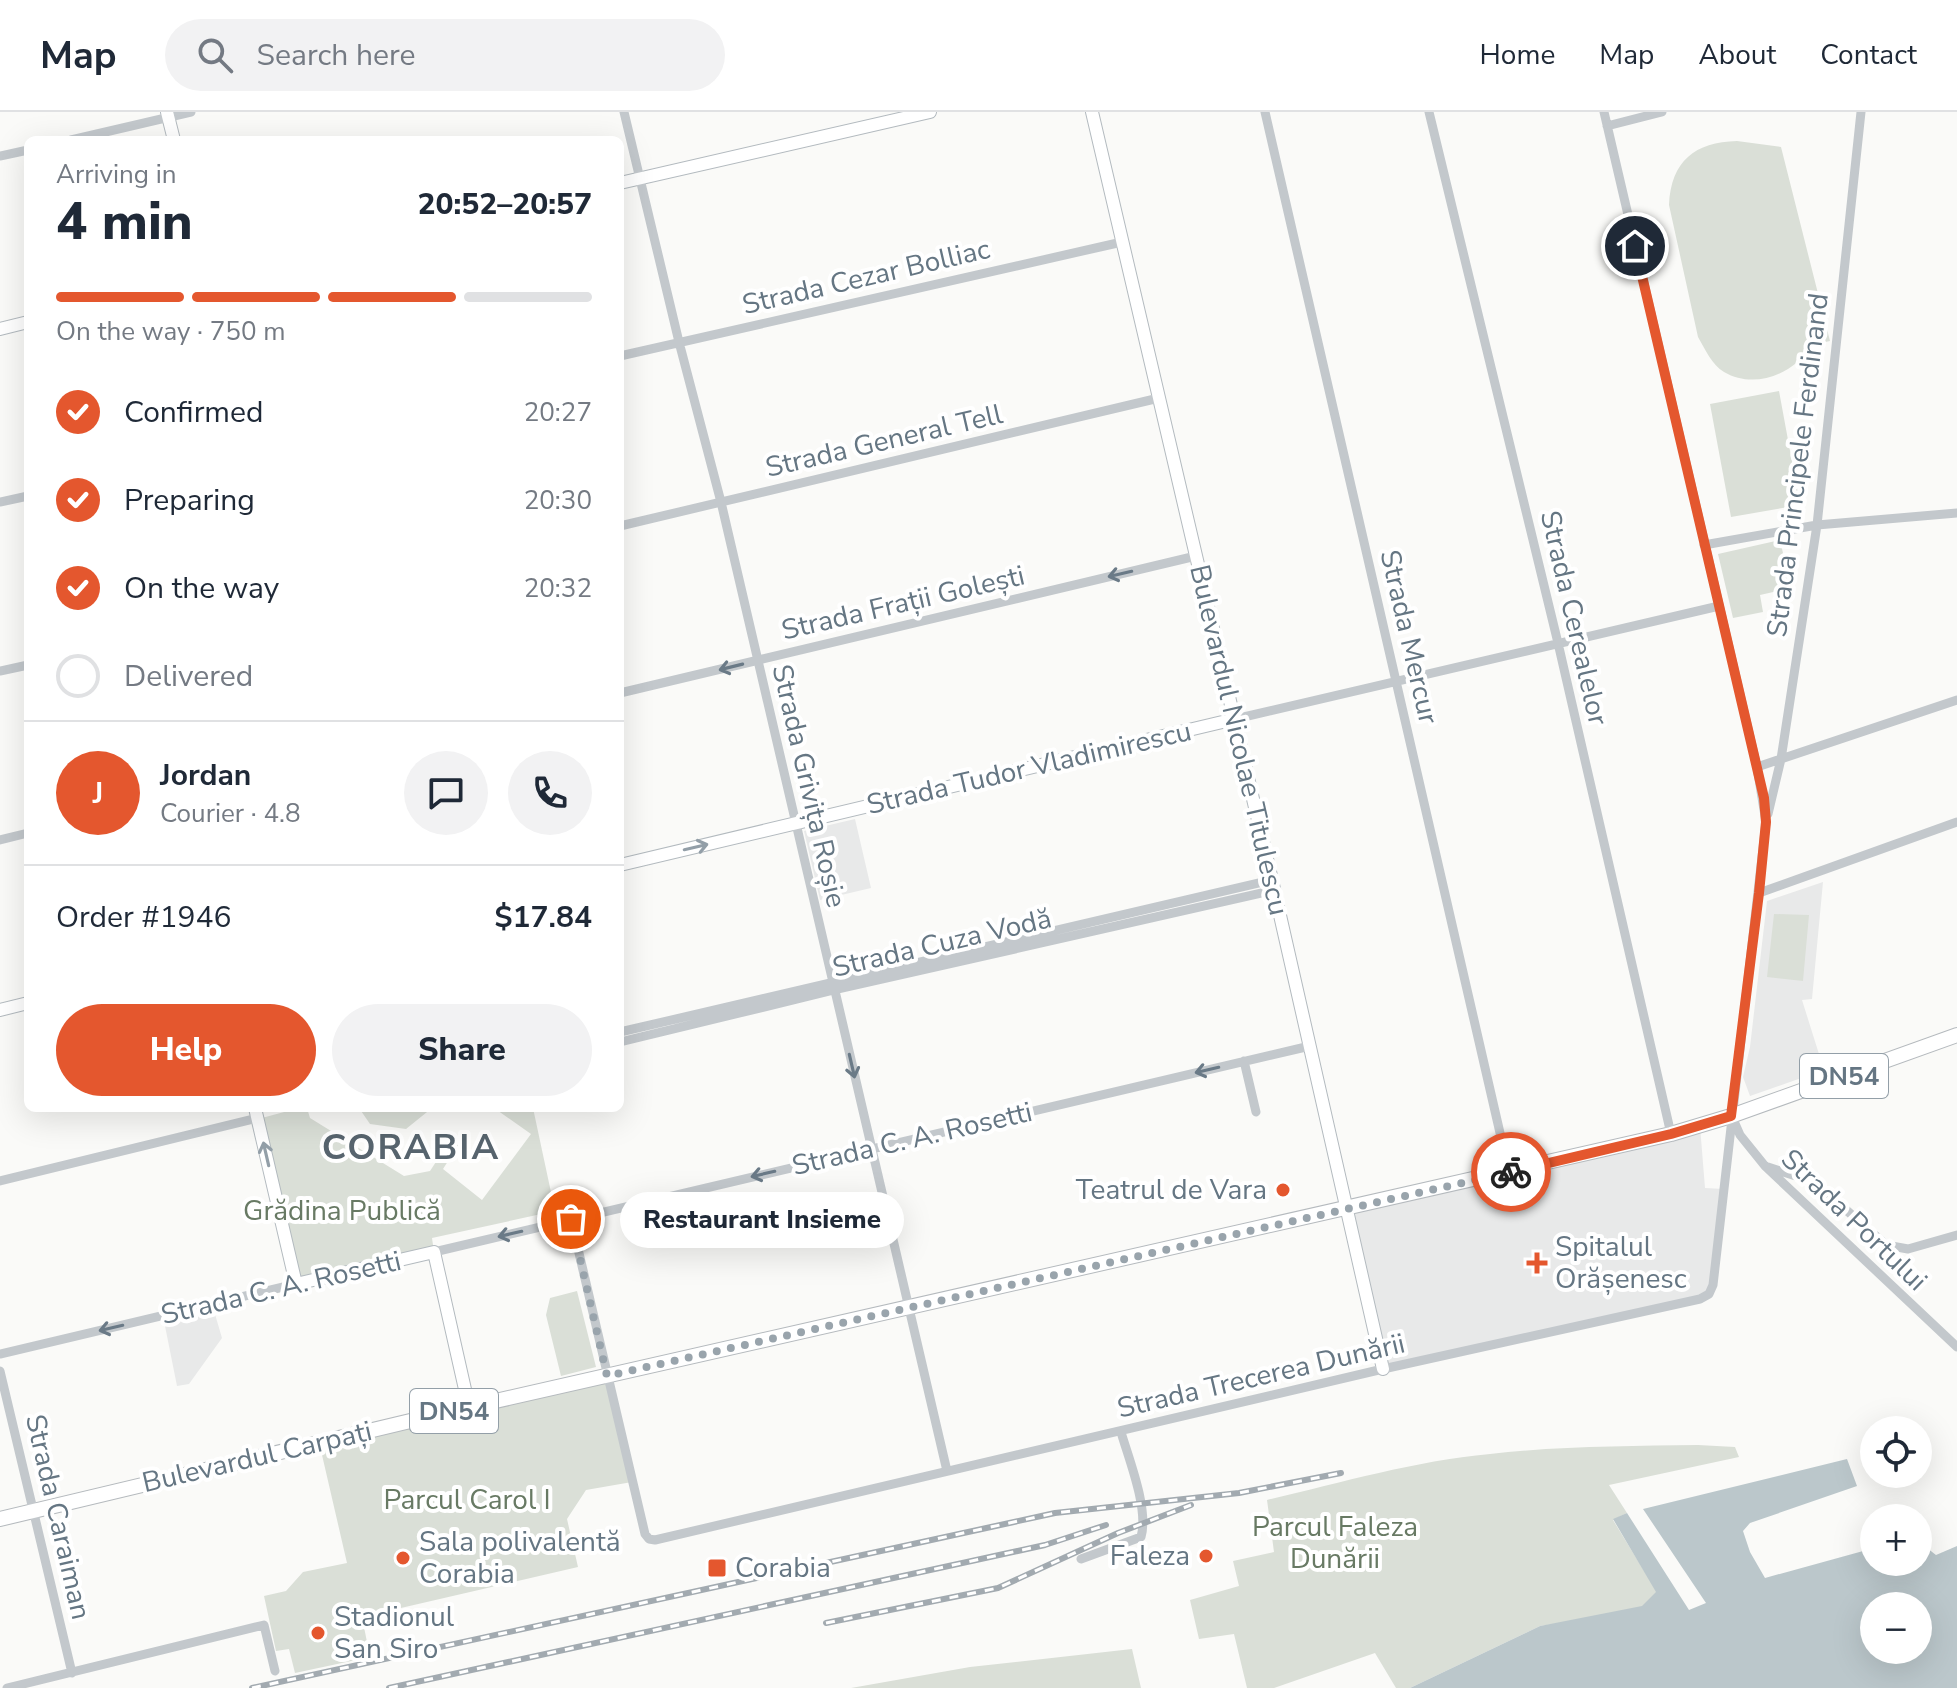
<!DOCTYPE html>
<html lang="en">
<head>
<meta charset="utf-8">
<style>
	:root { --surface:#fff; --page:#f2f2f3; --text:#1f2937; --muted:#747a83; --line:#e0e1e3; --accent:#e4572e }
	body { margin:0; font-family:"Nunito Sans",sans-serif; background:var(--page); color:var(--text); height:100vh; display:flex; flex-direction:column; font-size:30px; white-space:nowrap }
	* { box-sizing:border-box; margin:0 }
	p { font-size:26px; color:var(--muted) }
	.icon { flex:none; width:44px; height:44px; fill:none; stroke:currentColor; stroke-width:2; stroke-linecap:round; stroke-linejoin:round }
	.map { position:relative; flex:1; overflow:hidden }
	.details { position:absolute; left:24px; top:24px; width:600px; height:976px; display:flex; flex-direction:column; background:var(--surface); border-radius:12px; box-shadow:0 8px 32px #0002 }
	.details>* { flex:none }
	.tools { position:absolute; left:1860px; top:1304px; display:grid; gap:16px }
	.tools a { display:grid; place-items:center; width:72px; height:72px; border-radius:50%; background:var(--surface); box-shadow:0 8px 32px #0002; font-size:40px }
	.pin { position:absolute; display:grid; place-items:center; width:68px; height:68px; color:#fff; margin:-34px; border:4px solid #fff; border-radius:50%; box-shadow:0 2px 8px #0007 }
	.courier { position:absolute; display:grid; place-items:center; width:80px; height:80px; margin:-40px; border:6px solid #e4572e; border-radius:50%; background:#fff; color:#222; box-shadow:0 2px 10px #0007 }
	.bubble { position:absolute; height:56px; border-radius:28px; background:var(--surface); box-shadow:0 8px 32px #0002; font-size:26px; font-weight:800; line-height:56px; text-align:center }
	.headline em { font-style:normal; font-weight:800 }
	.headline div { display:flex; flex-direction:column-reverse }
	.headline { display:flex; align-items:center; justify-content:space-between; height:136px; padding:0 32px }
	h1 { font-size:52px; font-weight:800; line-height:60px }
	.bar { display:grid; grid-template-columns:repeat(4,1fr); gap:12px 8px; align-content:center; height:96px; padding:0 32px }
	.bar i { height:10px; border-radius:6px; background:var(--line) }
	.bar .active { background:var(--accent) }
	.bar p { grid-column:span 4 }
	.line { display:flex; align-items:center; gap:20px; padding:0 32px; border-top:2px solid var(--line) }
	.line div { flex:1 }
	.round { display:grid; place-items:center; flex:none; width:84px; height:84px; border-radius:42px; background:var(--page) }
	ol { padding:0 32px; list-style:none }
	li { display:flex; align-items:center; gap:24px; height:88px }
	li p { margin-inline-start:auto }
	li .icon { padding:8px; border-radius:50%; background:var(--accent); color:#fff; stroke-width:4 }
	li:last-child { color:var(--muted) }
	li i { width:44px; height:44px; border:4px solid var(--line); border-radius:50% }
	.primary-button { display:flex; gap:16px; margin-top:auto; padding:16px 32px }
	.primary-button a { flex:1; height:92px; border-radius:48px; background:var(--accent); color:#fff; font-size:32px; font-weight:800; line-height:92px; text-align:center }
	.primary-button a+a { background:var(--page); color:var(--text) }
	header { display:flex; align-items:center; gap:48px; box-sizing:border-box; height:112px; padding:0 40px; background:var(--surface); border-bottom:2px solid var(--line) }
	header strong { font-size:38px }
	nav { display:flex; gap:44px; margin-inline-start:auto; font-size:28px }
	.search { width:560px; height:72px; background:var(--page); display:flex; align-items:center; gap:20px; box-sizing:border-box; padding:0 28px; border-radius:44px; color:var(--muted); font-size:30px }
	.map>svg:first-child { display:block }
	.built { fill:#e8e9e9 }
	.green { fill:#dadfd7 }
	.water { fill:#bbc7cb; fill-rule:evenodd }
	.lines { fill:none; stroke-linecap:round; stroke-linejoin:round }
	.secondary-casing { stroke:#b3babf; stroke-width:14 }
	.primary-casing { stroke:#b5babe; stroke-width:16 }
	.street { stroke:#c3c8cc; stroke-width:9 }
	.secondary { stroke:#fff; stroke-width:12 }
	.primary { stroke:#fff; stroke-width:14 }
	.rail-casing { stroke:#a2aab0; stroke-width:6 }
	.rail { stroke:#fff; stroke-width:3; stroke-dasharray:9; stroke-linecap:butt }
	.oneway { stroke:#6a7a87 }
	.oneway2 { stroke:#939fa8 }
	.done { stroke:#99a4ac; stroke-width:8; stroke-dasharray:0 14.4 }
	.route { stroke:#e4572e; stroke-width:10 }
	.poi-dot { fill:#e4572e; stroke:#fff; stroke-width:3 }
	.labels { text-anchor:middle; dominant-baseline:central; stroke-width:8; stroke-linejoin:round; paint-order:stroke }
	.shield { fill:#fff; stroke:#939fa8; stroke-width:2 }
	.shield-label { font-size:26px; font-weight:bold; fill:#657683 }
	.street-label { font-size:28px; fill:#657683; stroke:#fff }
	.poi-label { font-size:28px; fill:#657683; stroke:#fff; text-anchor:start }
	.park-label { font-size:28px; fill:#687a64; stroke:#fff }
	.district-label { font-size:36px; font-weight:bold; letter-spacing:2px; fill:#57646e; stroke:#fff }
</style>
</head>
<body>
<header>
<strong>Map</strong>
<div class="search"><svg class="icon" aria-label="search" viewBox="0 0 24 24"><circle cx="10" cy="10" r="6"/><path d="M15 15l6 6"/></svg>Search here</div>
<nav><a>Home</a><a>Map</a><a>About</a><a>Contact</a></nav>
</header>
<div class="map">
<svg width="1957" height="1576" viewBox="0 0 1957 1576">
	<rect width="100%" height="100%" fill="#fafaf8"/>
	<path class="built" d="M855 707 871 776 820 788 804 719Z
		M1823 770 1812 887 1802 888 1824 958 1750 984 1743 965 1750 935 1767 789Z
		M1700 1014 1705 1076 1724 1077 1709 1182 1383 1257 1347 1098Z
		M212 1192 222 1226 189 1272 177 1274 163 1204Z"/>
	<path class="green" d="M1737 29 1781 35 1830 229 1812 233C1794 262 1755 278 1724 260 1712 253 1705 237 1698 225L1669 93C1671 49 1695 30 1737 29Z
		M1779 279 1800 393 1731 405 1710 292Z
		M1780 428 1791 476 1760 483 1763 500 1733 506 1718 442Z
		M1774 802 1809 803 1803 869 1767 865Z
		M299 996H307L310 1006 404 1064 430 1059 451 1027 459 1032 443 1057 482 1088 531 1022 494 996H533L555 1099 432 1126 434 1140 296 1172 258 1007Z
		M359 996H432L406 1017 370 1012Z
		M577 1179 596 1255 561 1264 546 1203 550 1186Z
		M607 1264 632 1370 586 1378 567 1407 578 1455 362 1505 370 1545 295 1561 289 1537 276 1539 264 1484 286 1479 303 1460 347 1451 319 1330Z
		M1698 1333 1735 1335 1739 1345 1609 1373 1627 1401 1613 1408 1657 1480 1641 1499 1540 1514 1410 1576H1396L1375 1541 1274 1576H1247L1234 1522 1199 1527 1190 1488 1239 1474 1233 1449 1274 1440 1267 1388C1340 1371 1414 1349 1490 1342 1559 1334 1629 1334 1698 1333Z
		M1132 1537 1141 1576H851L970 1555Z"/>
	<path class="water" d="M1847 1347 1857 1374 1750 1411 1743 1419 1750 1440 1765 1466 1874 1436V1450H1918V1429L1936 1443 1957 1434V1576H1410L1540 1514 1642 1494 1656 1480 1613 1407 1627 1401 1689 1498 1706 1491 1643 1397ZM1918 1494V1538H1874V1494Z"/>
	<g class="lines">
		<defs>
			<path id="secondary" d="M167 0 174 28
				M1092 0 1272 768 1383 1257
				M620 71 930 0
				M0 217 28 210
				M620 753 1235 607
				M0 898 28 891
				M255 996 296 1172 434 1140 469 1295"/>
			<path id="primary" d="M0 1407 469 1295 1671 1022 1731 1004 1957 923"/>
		</defs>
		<use href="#secondary" class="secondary-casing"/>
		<use href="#primary" class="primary-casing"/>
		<path class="street" d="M624 0 679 230 721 390 947 1359
			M1265 0 1509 1060
			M1429 0 1558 531 1671 1022
			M1607 14 1662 0
			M71 28 191 0
			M0 44 28 38
			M620 244 1122 130
			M0 390 28 384
			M620 414 1159 286
			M1704 433 1817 413 1957 401
			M0 559 28 553
			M620 581 1196 444
			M1235 607 1719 494
			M1757 655 1957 588
			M1768 702 1781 647 1817 413 1861 0
			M0 728 28 721
			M1759 781 1957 710
			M620 920 1272 768
			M620 930 834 878 1275 778
			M1244 949 1256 1000
			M1733 1007 1740 1023 1765 1054 1957 1235
			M1768 1055 1805 1067 1828 1082 1886 1133 1908 1137 1957 1123
			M0 1069 258 1006
			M571 1107 645 1422 649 1427 655 1428 1383 1257 1700 1187 1709 1182 1713 1173 1766 710 1757 655 1604 0
			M434 1140 1310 934
			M0 1242 296 1172
			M0 1259 72 1561
			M1081 1447 1141 1425C1149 1397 1129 1348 1121 1320
			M7 1576 264 1513 275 1559"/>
		<use href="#secondary" class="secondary"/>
		<use href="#primary" class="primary"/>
		<defs>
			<path id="rail" d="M826 1511 998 1476 1118 1421 1191 1393
				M252 1576 1055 1401 1239 1381 1341 1361
				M389 1576 1045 1433 1106 1413"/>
		</defs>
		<use href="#rail" class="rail-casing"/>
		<use href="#rail" class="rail"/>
	</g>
	<defs><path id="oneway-shaft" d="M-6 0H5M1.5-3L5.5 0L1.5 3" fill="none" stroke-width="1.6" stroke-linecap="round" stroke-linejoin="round" transform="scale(2)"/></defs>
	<g class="oneway">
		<use href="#oneway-shaft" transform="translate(1120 462) rotate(167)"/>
		<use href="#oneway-shaft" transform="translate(731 555) rotate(166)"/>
		<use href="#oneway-shaft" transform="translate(852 954) rotate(77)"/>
		<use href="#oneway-shaft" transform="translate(1207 958) rotate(167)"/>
		<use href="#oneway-shaft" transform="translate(763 1062) rotate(167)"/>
		<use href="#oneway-shaft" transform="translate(510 1122) rotate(167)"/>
		<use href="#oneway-shaft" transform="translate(111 1216) rotate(167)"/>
	</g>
	<g class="oneway2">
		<use href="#oneway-shaft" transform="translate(696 735) rotate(-13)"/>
		<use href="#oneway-shaft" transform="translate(266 1042) rotate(-103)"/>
	</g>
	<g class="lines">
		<path class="done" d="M571 1107 607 1264 1511 1060"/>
		<path class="route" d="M1511 1060 1671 1022 1731 1004 1759 781 1766 710 1764 686 1635 134"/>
	</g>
	<g class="poi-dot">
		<circle cx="1283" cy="1078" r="8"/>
		<path d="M1533 1139h8v8h8v8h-8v8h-8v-8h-8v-8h8z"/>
		<circle cx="1206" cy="1444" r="8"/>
		<circle cx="403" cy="1446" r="8"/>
		<rect x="707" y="1446" width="20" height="20" rx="4"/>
		<circle cx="318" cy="1521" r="8"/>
	</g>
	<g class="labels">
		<g class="shield">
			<rect x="1800" y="942" width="88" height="44" rx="6"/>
			<rect x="410" y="1277" width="88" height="44" rx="6"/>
		</g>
		<g class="shield-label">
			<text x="1844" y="964">DN54</text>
			<text x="454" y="1299">DN54</text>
		</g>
		<g class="street-label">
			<text transform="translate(866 165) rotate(-13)">Strada Cezar Bolliac</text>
			<text transform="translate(884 329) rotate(-13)">Strada General Tell</text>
			<text transform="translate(1798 353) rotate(-83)">Strada Principele Ferdinand</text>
			<text transform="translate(903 491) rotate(-13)">Strada Frații Golești</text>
			<text transform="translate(1574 506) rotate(77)">Strada Cerealelor</text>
			<text transform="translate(1409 525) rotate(77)">Strada Mercur</text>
			<text transform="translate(1239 628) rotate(77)">Bulevardul Nicolae Titulescu</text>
			<text transform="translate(1029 656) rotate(-13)">Strada Tudor Vladimirescu</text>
			<text transform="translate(809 674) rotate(77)">Strada Grivița Roșie</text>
			<text transform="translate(942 831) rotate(-13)">Strada Cuza Vodă</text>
			<text transform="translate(912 1027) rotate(-13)">Strada C. A. Rosetti</text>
			<text transform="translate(1854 1108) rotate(44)">Strada Portului</text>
			<text transform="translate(281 1176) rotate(-13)">Strada C. A. Rosetti</text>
			<text transform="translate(1261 1264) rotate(-13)">Strada Trecerea Dunării</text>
			<text transform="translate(257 1345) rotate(-13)">Bulevardul Carpați</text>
			<text transform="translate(58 1405) rotate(77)">Strada Caraiman</text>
		</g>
		<g class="poi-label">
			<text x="1267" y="1078" text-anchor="end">Teatrul de Vara</text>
			<text x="1555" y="1135">Spitalul<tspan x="1555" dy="32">Orășenesc</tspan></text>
			<text x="419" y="1430">Sala polivalentă<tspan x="419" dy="32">Corabia</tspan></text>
			<text x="1190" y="1444" text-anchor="end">Faleza</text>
			<text x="735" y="1456">Corabia</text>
			<text x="334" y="1505">Stadionul<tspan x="334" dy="32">San Siro</tspan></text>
		</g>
		<g class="park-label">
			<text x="342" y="1099">Grădina Publică</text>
			<text x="467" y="1388">Parcul Carol I</text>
			<text x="1335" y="1415">Parcul Faleza<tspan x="1335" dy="32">Dunării</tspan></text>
		</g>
		<g class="district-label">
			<text x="411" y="1035">CORABIA</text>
		</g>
	</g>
</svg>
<div class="tools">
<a><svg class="icon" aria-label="locate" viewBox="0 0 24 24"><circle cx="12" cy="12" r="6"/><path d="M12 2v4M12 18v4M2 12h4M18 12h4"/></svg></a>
<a>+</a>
<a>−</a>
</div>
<div class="pin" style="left:571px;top:1107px;background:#ea580c"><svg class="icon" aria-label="bag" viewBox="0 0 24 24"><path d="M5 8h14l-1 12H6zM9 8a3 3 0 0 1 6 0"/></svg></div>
<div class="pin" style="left:1635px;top:134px;background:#1f2937"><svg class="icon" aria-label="home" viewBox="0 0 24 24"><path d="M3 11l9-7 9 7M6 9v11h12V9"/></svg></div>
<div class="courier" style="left:1511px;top:1060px"><svg class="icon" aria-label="bike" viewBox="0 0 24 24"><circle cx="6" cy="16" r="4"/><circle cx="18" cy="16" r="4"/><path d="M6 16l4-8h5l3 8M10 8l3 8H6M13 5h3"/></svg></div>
<div class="bubble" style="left:620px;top:1080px;width:284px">Restaurant Insieme</div>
<section class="details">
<div class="headline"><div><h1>4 min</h1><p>Arriving in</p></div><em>20:52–20:57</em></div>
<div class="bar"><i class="active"></i><i class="active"></i><i class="active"></i><i></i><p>On the way · 750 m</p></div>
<ol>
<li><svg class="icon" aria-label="check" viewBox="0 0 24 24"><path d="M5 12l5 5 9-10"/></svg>Confirmed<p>20:27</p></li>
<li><svg class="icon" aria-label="check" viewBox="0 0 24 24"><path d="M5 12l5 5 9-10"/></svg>Preparing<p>20:30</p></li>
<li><svg class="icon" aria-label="check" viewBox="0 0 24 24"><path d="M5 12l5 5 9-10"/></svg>On the way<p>20:32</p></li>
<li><i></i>Delivered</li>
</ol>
<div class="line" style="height:144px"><b class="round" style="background:var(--accent);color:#fff">J</b><div><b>Jordan</b><p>Courier · 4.8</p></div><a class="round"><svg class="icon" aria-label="chat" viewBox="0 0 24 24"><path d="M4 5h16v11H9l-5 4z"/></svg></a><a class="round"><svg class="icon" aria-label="phone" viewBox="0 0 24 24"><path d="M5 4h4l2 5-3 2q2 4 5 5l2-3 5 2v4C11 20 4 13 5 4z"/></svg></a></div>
<div class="line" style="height:104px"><div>Order #1946</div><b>$17.84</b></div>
<div class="primary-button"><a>Help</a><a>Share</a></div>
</section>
</div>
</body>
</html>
